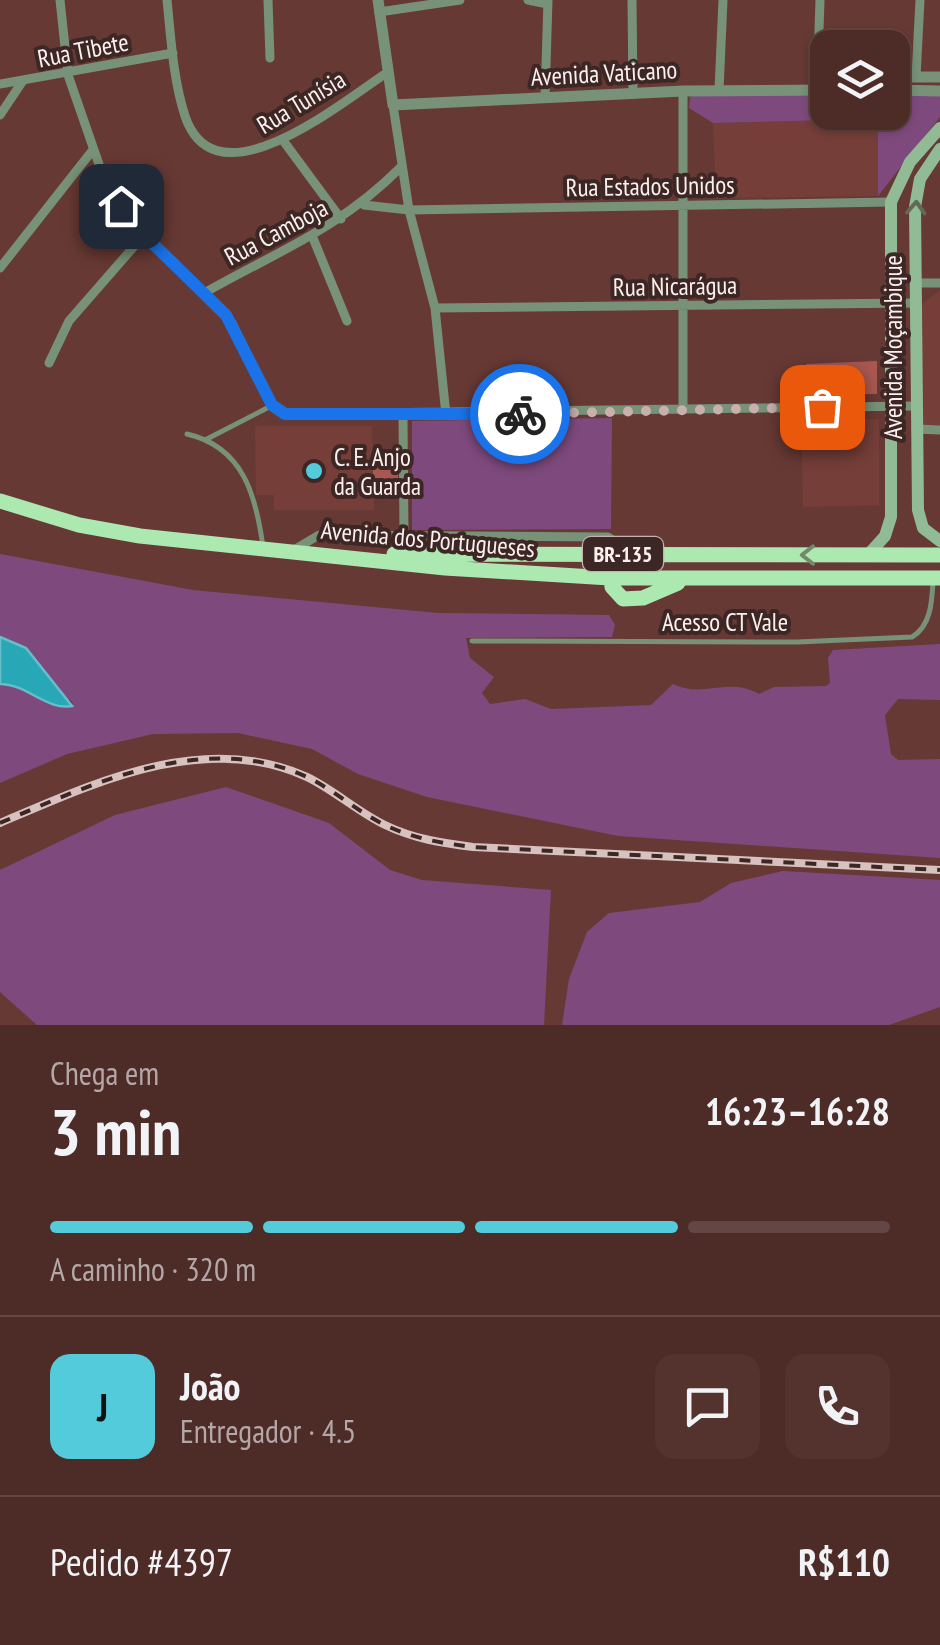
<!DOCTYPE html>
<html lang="pt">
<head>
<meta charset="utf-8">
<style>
	:root { --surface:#4d2b27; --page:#54332f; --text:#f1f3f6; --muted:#b3a7a7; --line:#644744; --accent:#53cbda }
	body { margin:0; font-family:"PT Sans Narrow",sans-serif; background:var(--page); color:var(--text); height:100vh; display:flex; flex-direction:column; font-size:38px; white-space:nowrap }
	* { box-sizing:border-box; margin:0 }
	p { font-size:32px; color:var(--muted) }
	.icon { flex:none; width:55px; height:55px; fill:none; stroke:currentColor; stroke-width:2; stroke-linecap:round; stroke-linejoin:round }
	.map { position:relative; height:1025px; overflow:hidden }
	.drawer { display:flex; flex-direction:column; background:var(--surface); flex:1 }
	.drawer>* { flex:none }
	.fabs { position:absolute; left:810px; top:30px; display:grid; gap:20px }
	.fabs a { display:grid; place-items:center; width:100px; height:100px; border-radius:20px; background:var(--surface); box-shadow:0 2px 8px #0004,0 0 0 2px var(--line); font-size:50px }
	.pin { position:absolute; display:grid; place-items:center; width:85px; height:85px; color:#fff; margin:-42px; border-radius:20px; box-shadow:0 5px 15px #0006 }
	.courier { position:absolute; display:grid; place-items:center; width:100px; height:100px; margin:-50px; border:8px solid #1a73e8; border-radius:50%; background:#fff; color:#222; box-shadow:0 2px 12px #0007 }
	.summary em { font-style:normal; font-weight:600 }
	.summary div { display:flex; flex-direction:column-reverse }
	.summary { display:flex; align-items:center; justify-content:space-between; height:170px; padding:0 50px }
	h1 { font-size:65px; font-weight:600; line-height:75px }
	.bar { display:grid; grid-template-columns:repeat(4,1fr); gap:15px 10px; align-content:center; height:120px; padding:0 50px }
	.bar i { height:12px; border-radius:8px; background:var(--line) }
	.bar .on { background:var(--accent) }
	.bar p { grid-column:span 4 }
	.line { display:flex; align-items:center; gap:25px; padding:0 50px; border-top:2px solid var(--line) }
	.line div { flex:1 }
	.round { display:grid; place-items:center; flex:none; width:105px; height:105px; border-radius:20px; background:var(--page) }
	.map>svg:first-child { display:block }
	.built { fill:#753e38 }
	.green { fill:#7e4a7d }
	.water { fill:#28a8b7; stroke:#68bec8; stroke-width:2.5 }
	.building { fill:#a85850 }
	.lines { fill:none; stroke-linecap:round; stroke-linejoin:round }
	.service { stroke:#779279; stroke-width:5 }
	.minor { stroke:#779279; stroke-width:9 }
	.tertiary { stroke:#779279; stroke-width:11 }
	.secondary { stroke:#90bb94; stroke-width:12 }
	.trunk { stroke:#ace9b1; stroke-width:15 }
	.rail-casing { stroke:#d7c2bf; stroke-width:8 }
	.rail { stroke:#3d2725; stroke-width:4; stroke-dasharray:11; stroke-linecap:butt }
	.oneway { stroke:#626a57 }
	.oneway2 { stroke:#74886b }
	.done { stroke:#c8b0ad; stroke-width:10; stroke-dasharray:0 18 }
	.route { stroke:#1a73e8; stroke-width:12 }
	.poi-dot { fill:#53cbda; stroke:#3d2725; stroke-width:4 }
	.labels { text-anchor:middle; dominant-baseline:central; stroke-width:8; stroke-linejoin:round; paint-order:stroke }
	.shield { fill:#3d2725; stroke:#c3b4b2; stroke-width:2.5 }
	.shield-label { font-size:22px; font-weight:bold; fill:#fcf0ee }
	.street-label { font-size:25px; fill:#fcf0ee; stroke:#3d2725 }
	.poi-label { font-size:25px; fill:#fcf0ee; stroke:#3d2725; text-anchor:start }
</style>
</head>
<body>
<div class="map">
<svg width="940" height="1025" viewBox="0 0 940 1025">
	<rect width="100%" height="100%" fill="#673934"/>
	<path class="built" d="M878 119V196L716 198 713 123Z
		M940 290V425H921V310L923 303Z
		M879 419V505L803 507 801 420Z
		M255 426H372L374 510H274V495H256Z"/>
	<path class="green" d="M701 94H827L828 112H892L893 95H940V117L878 196V119L713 123 689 108 690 97Z
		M612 418 611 529 412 530V421Z
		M0 554 193 590 438 613 609 615 615 625 612 637 466 638 470 658 494 677 482 693 490 704 525 699 551 709 651 705 673 684C704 699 727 676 759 694L774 687 826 686 830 683 828 658 833 650 940 644V700L898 699 885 715 891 754 898 760 940 759V858L618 836 427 797 358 774 312 749 238 733 153 734 67 754 0 783V684C28 685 44 705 70 708L73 703C46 680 35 649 0 637Z
		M226 787 329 823 390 870 422 880 551 890 544 1025H37L0 992V870L115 815Z
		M783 871 940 880V1007L889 1025H562L569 979 587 932 609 913 700 902 731 883Z"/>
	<path class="water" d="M0 637 26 648 72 706C47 711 27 684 0 684Z"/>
	<path class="building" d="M877 361V394L806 395V364Z
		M398 454V486L373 487V455Z"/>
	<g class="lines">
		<path class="service" d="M187 434C243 447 256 495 263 547
			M207 439 271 406
			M472 641 797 642 912 637C931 626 932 601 933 581"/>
		<path class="minor" d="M60 0 68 75 102 173 144 235 232 323 272 405 285 414 916 406
			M167 0C171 38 173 79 185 116 216 208 343 101 388 72
			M268 0 270 58
			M528 0 548 4
			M632 0 633 94
			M379 12 460 0
			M916 77 920 0
			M0 84 173 53
			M719 90 723 0
			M817 90 820 0
			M683 91V410
			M545 98 548 0
			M393 105 409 210 435 308 446 415
			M0 115 22 82
			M282 139 341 219
			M364 205 409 210 891 202
			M313 238 347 321
			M0 268 92 151
			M916 283H940
			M206 292C280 250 339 229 401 167
			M435 308 916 303
			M49 363 69 321 144 235
			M403 416 404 535
			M916 429 940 430
			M292 551 319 535 608 537 632 553"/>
		<path class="tertiary" d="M378 0 393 105 683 91 828 90
			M892 77H940
			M892 90 940 91"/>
		<path class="secondary" d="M940 149 920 179 915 207 918 510 923 528 940 541
			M867 556 885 536 891 517V202L910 162 940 128"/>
		<path class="trunk" d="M0 501 79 525 140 536 445 568 610 578H940
			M394 554 940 555
			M632 560 621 562 611 573 612 587 623 599 643 598 678 583"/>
		<defs>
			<path id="rail" d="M0 823C94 783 205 730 307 777 334 790 358 812 385 825 414 839 442 843 473 847L940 870"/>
		</defs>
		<use href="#rail" class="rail-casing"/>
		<use href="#rail" class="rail"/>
	</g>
	<defs><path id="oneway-chevron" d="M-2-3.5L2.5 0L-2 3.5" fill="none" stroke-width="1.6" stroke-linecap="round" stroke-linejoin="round" transform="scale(2.5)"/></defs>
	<use class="oneway" href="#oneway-chevron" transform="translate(916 208) rotate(-87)"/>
	<use class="oneway2" href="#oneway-chevron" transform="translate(808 555) rotate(-180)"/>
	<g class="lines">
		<path class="done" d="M520 414 822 407"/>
		<path class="route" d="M121 206 144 235 226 315 272 405 285 414H520"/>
	</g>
	<circle class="poi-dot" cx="314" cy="471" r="10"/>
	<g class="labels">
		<rect class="shield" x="583" y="537" width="80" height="34" rx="8"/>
		<g class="shield-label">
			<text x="623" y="554">BR-135</text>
		</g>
		<g class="street-label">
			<text transform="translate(83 50) rotate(-11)">Rua Tibete</text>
			<text transform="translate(604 73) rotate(-3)">Avenida Vaticano</text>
			<text transform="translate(301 102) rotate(-31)">Rua Tunísia</text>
			<text transform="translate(650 186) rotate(-1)">Rua Estados Unidos</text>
			<text transform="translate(276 232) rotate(-28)">Rua Camboja</text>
			<text transform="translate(675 286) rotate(-1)">Rua Nicarágua</text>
			<text transform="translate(893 347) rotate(-90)">Avenida Moçambique</text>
			<text transform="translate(428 539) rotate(5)">Avenida dos Portugueses</text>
			<text x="725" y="622">Acesso CT Vale</text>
		</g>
		<g class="poi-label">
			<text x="334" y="457">C. E. Anjo<tspan x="334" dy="29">da Guarda</tspan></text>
		</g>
	</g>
</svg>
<div class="fabs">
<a><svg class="icon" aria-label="layers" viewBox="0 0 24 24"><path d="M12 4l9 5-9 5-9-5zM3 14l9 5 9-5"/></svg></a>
</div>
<div class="pin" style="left:822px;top:407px;background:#ea580c"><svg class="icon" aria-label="bag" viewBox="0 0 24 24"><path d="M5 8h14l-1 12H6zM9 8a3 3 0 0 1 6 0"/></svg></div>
<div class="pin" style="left:121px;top:206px;background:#1f2937"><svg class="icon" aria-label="home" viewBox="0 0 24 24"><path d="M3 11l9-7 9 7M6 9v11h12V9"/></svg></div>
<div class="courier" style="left:520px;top:414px"><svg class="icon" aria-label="bike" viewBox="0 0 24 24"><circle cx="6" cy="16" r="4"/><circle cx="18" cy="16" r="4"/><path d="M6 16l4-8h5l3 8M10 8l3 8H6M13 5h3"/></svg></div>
</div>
<section class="drawer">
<div class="summary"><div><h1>3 min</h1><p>Chega em</p></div><em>16:23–16:28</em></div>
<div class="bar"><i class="on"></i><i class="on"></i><i class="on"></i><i></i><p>A caminho · 320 m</p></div>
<div class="line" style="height:180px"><b class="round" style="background:var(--accent);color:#111">J</b><div><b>João</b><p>Entregador · 4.5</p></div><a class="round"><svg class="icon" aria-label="chat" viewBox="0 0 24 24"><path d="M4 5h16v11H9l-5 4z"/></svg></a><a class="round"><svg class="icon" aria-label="phone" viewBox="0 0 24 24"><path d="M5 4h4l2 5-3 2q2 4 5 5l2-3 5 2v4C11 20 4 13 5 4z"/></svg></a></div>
<div class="line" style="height:130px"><div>Pedido #4397</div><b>R$110</b></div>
</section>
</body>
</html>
